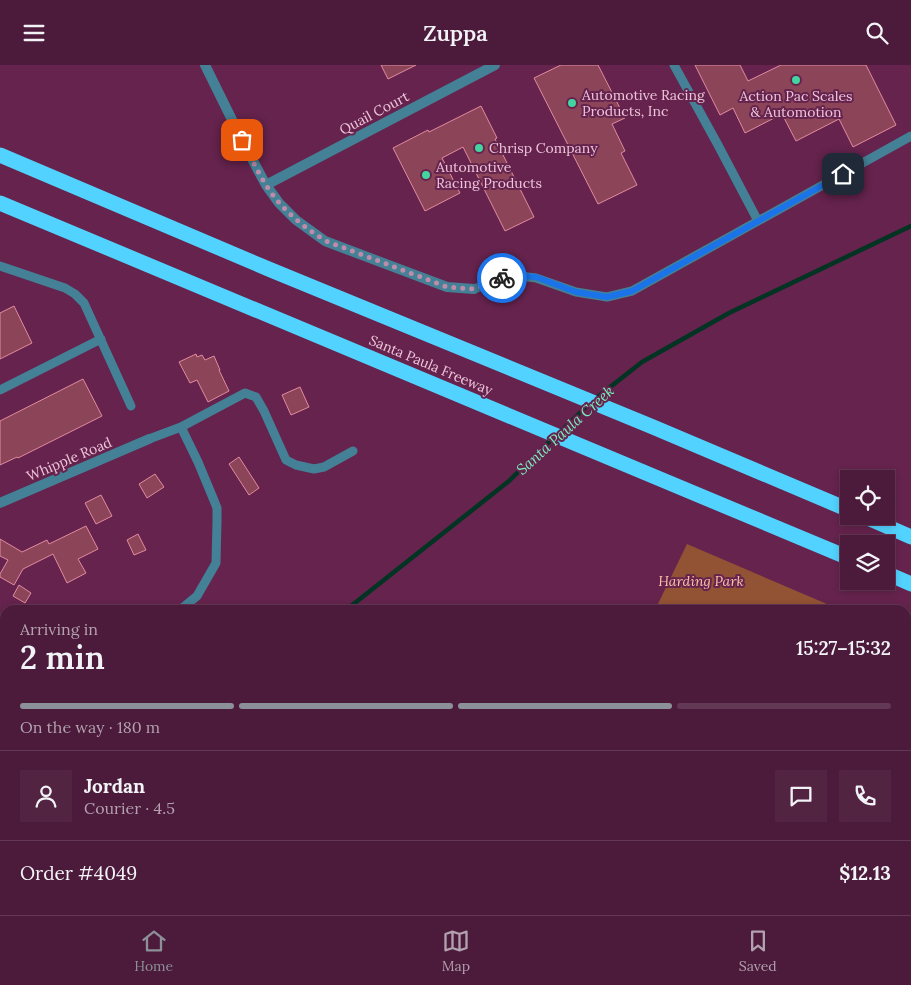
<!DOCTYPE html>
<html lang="en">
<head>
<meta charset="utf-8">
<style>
	:root { --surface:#4c1a3a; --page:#532342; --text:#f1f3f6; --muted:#b2a1af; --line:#633854; --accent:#8c9099 }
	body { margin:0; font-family:Lora,serif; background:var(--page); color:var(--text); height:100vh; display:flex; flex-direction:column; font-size:19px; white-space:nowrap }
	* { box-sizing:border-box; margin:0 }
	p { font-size:16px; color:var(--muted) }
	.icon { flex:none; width:28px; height:28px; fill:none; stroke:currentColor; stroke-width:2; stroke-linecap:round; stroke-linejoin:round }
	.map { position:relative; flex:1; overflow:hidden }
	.sheet { position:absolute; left:0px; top:540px; width:911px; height:310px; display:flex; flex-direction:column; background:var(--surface); border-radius:15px 15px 0 0; box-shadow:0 2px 8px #0003,0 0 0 1px var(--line) }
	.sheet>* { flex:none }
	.fabs { position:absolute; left:840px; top:405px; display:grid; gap:10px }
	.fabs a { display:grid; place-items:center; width:55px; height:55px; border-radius:0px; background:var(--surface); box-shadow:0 2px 8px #0003,0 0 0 1px var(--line); font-size:25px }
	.pin { position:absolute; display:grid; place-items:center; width:42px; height:42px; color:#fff; margin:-21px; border-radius:10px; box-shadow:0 2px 8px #0006 }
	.courier { position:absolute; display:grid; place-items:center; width:50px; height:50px; margin:-25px; border:4px solid #1a73e8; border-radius:50%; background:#fff; color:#222; box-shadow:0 1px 6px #0007 }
	.headline em { font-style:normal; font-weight:600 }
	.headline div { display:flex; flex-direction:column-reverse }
	.headline { display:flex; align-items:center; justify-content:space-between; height:85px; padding:0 20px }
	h1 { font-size:32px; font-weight:600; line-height:38px }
	.bar { display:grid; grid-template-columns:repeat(4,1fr); gap:8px 5px; align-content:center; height:60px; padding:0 20px }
	.bar i { height:6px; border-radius:4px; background:var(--line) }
	.bar .on { background:var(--accent) }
	.bar p { grid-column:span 4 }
	.line { display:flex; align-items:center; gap:12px; padding:0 20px; border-top:1px solid var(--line) }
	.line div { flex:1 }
	.round { display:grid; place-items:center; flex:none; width:52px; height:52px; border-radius:0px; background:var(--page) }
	header { display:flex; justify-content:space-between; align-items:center; height:65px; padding:0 20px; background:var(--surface); font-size:22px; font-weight:600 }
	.tabs { display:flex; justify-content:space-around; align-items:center; height:70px; border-top:1px solid var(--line); background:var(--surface); font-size:14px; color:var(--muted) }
	.tabs a { display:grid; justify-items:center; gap:2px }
	.tabs .on { color:var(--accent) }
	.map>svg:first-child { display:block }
	.green { fill:#925234 }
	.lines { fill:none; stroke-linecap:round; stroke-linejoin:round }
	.stream { stroke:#033423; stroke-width:4.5 }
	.building { fill:#8c4558; stroke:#e28ba0 }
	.service { stroke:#448096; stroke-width:9 }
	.minor { stroke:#448096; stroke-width:10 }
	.tertiary { stroke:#448096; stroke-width:10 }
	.secondary { stroke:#39a3c6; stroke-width:10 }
	.motorway { stroke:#52d2fe; stroke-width:15 }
	.done { stroke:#be8ca9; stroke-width:5; stroke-dasharray:0 9 }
	.route { stroke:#1a73e8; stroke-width:6 }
	.poi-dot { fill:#44d49f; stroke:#65234d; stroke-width:2 }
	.labels { text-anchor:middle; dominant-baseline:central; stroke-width:4; stroke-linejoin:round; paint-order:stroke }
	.poi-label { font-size:14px; fill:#eec5db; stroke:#65234d; text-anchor:start }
	.street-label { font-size:14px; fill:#eec5db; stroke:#65234d }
	.park-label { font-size:14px; font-style:italic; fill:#fdc2a8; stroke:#65234d }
	.water-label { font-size:15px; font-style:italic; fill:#79eebe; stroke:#65234d }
</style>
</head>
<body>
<header><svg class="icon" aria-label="menu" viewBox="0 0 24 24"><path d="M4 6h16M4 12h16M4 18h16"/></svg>Zuppa<svg class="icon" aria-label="search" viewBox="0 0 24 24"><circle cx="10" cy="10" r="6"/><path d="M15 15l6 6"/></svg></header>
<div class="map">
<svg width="911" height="850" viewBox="0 0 911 850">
	<rect width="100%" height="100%" fill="#65234d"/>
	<path class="green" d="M687 479 841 545H655Z
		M906 573 911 575V850H640L645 845H906Z"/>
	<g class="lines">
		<path class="stream" d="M595 334 642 297 729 248 911 161
			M559 368 589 339
			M346 545 509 416 553 373
			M0 816 5 809"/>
	</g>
	<path class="building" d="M381 0H416L388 14Z
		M561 0H598L625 53 612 59 625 86 621 88 637 120 598 139 534 13Z
		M695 0H740L748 16 781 0H866L896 60 853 82 839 54 796 76 782 49 745 68 733 43 720 50Z
		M481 41 497 73 495 74 534 152 505 166 463 82 442 93 460 128 425 146 393 83 428 65 429 67Z
		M14 241 32 278 0 294V248Z
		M196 289 197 292 202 290 205 295 214 291 220 305H219L229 326 208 337 197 315 190 318 179 297Z
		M83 314 102 351 18 393 17 392 0 400V356Z
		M300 322 309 342 291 350 282 330Z
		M239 392 259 423 249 430 229 399Z
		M155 409 164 422 147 433 139 419Z
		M101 430 112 451 96 459 85 438Z
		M86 461 98 484 78 494 86 508 67 518 53 489 23 504 14 520 0 512V509L8 495 0 491V474L22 487 47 475 49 479Z
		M138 469 146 485 134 490 127 475Z
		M19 520 31 528 25 538 13 531Z"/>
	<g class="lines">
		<path class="service" d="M674 0 718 80 758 156
			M0 201 65 223 75 229 84 238 131 341
			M474 224 511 210 536 213 576 227 607 232 632 226 911 71
			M0 325 101 274
			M149 374 181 362 245 328 256 332 264 346 286 395 296 400 314 404 324 402 353 386
			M180 545 197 531 216 498 217 456V443L213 433 198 397 181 362
			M366 850 368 845
			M472 850 475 845
			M854 850 855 847"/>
		<path class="minor" d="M205 0 242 75 266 120 279 138 296 155 325 176 346 184 447 222 474 224
			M266 120 495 0
			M0 438 149 374"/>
		<path class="tertiary" d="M137 845 145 850"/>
		<path class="secondary" d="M0 740 5 743
			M0 761 5 763
			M146 845 155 850
			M180 845 191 850"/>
		<path class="motorway" d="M0 90 271 205 653 362 849 445
			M0 138 849 493
			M863 451 911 472
			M886 508 911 519"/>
	</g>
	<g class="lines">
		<path class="done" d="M242 75C250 90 257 106 266 120 281 144 302 161 326 176L447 222 474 224 502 213"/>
		<path class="route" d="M502 213 511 210 536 212 576 227 607 232 632 226 843 109"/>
	</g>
	<g class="poi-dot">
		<circle cx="796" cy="15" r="5"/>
		<circle cx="572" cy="38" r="5"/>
		<circle cx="479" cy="83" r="5"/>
		<circle cx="426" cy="110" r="5"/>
	</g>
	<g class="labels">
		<g class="poi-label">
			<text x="582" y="30">Automotive Racing<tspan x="582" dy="16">Products, Inc</tspan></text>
			<text x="796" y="31" text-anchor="middle">Action Pac Scales<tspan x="796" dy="16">&amp; Automotion</tspan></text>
			<text x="489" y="83">Chrisp Company</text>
			<text x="436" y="102">Automotive<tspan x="436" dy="16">Racing Products</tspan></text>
		</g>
		<g class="street-label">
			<text transform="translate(374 48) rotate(-28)">Quail Court</text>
			<text transform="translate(431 300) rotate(23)">Santa Paula Freeway</text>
			<text transform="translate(69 394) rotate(-23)">Whipple Road</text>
		</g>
		<g class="park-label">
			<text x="701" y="516">Harding Park</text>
		</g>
		<g class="water-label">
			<text transform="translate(565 365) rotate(-42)">Santa Paula Creek</text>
		</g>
	</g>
</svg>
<div class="fabs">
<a><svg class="icon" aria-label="locate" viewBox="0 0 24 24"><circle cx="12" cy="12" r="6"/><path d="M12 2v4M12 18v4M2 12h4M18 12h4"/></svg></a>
<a><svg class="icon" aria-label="layers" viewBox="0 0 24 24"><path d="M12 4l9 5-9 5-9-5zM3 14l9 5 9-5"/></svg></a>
</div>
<div class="pin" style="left:242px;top:75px;background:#ea580c"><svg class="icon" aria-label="bag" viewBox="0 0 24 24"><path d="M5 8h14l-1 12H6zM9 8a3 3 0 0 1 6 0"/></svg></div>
<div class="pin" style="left:843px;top:109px;background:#1f2937"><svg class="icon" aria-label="home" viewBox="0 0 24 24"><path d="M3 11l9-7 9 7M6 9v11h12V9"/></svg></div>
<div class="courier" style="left:502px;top:213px"><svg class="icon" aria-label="bike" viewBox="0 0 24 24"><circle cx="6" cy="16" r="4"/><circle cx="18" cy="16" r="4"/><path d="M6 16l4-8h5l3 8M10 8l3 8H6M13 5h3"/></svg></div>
<section class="sheet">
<div class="headline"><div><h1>2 min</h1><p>Arriving in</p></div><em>15:27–15:32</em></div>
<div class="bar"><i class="on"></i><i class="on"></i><i class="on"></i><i></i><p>On the way · 180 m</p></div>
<div class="line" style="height:90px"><a class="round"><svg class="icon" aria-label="person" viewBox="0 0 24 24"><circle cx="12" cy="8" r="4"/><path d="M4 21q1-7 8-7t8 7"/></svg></a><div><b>Jordan</b><p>Courier · 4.5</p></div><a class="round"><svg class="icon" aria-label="chat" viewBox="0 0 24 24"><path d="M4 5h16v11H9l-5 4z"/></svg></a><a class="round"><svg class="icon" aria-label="phone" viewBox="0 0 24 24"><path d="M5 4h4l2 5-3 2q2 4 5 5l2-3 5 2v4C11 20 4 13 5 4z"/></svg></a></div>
<div class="line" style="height:65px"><div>Order #4049</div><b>$12.13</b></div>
</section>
</div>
<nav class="tabs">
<a class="on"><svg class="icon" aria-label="home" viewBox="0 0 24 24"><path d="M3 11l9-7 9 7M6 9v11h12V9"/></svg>Home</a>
<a><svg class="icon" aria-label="map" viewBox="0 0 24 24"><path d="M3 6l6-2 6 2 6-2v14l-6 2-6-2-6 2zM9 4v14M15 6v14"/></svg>Map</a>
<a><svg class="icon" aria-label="saved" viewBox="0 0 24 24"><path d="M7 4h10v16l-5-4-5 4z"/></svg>Saved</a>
</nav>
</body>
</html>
